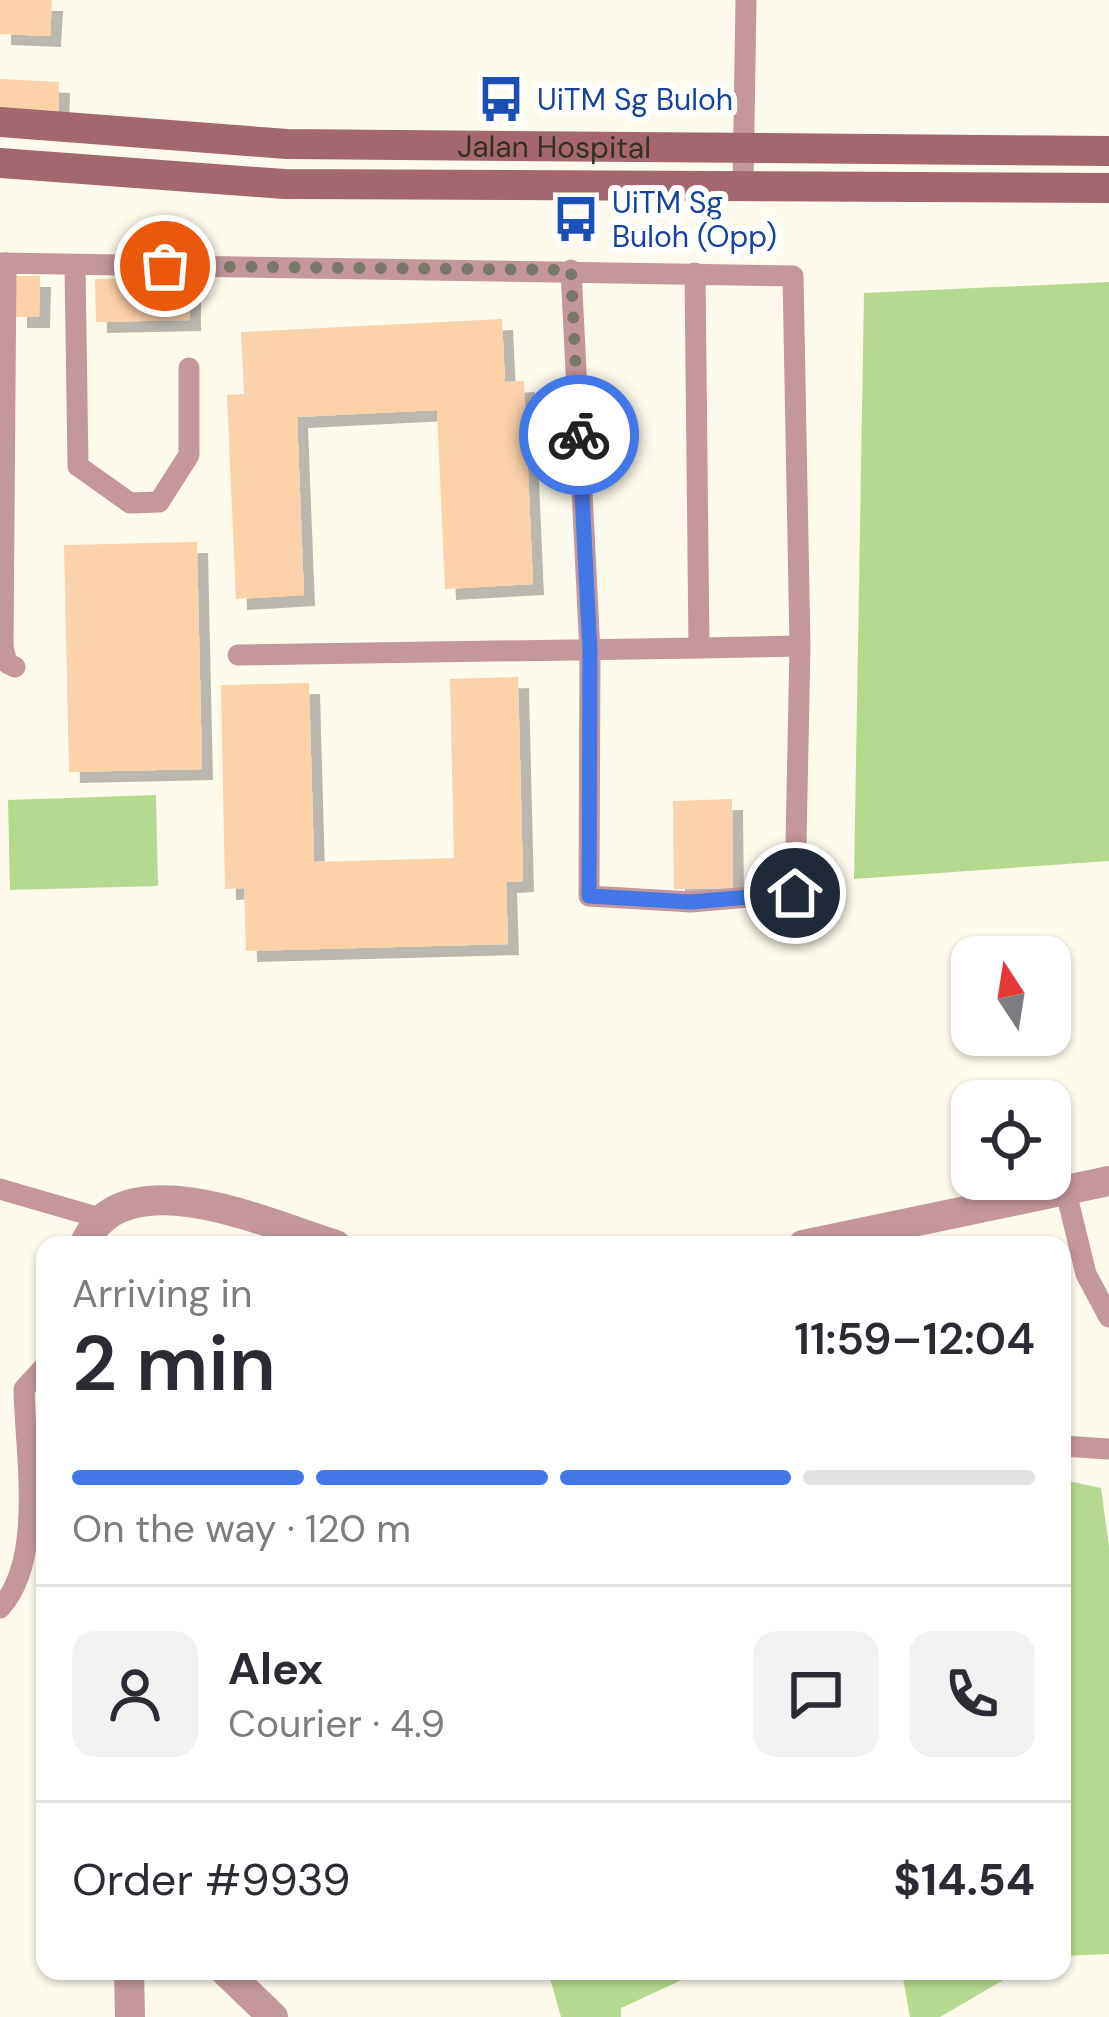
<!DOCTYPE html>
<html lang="en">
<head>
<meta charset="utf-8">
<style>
	:root { --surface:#fff; --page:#f2f2f3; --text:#2b2b33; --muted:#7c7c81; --line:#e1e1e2; --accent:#4177e7 }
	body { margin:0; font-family:"DM Sans",sans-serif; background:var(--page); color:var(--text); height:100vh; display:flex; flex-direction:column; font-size:45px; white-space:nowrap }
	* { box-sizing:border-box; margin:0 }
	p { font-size:39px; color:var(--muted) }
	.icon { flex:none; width:66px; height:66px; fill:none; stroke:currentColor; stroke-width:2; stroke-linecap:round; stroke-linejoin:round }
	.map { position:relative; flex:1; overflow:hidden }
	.drawer { position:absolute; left:36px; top:1236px; width:1035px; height:744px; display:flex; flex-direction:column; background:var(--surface); border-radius:24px; box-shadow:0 3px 9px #0004 }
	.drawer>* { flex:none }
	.needle { width:78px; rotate:348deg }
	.tools { position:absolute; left:951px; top:936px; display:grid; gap:24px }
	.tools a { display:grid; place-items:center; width:120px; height:120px; border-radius:24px; background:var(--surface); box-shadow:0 3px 9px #0004; font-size:60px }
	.pin { position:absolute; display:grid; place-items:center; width:102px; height:102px; color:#fff; margin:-51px; border:6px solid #fff; border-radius:50%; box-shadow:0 3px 12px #0007 }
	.courier { position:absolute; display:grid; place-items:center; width:120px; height:120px; margin:-60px; border:9px solid #4177e7; border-radius:50%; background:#fff; color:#222; box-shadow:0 3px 15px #0007 }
	.overview em { font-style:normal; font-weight:600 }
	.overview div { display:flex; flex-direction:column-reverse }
	.overview { display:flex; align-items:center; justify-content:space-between; height:204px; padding:0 36px }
	h1 { font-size:78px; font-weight:600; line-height:90px }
	.bar { display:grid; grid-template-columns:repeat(4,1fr); gap:18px 12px; align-content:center; height:144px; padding:0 36px }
	.bar i { height:15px; border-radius:9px; background:var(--line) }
	.bar .active { background:var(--accent) }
	.bar p { grid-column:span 4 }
	.line { display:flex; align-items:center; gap:30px; padding:0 36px; border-top:3px solid var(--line) }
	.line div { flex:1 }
	.round { display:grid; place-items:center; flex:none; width:126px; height:126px; border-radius:24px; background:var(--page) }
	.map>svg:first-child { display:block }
	.green { fill:#b6d990 }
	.building { fill:#fbd2a9; filter:url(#shadow) }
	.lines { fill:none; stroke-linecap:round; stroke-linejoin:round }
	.service { stroke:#c3979c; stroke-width:21 }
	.minor { stroke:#c3979c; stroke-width:30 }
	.secondary { stroke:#a4676f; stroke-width:30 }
	.done { stroke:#79776a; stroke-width:12; stroke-dasharray:0 21.6 }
	.route { stroke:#4177e7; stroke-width:15 }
	.labels { text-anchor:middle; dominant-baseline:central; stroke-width:12; stroke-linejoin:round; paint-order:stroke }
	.transit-label { font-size:30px; fill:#164399; stroke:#fff; text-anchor:start }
	.street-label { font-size:30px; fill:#323023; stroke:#fff }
</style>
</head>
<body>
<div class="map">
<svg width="1109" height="2017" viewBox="0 0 1109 2017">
	<defs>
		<filter id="shadow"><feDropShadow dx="11" dy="11" stdDeviation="0" flood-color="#0004"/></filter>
	</defs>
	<rect width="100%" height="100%" fill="#fefbed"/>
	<path class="green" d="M1109 282V861L854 879 864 293Z
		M156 795 158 886 10 890 8 800Z
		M1063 1480 1101 1488 1109 1546V1954L1062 1956Z
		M548 1971H1019L940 2017H910L902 1973 699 1972 621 2008V2017H561Z"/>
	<path class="building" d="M0 0H52L50 36 0 34Z
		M0 79 59 82 58 117 0 114Z
		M16 276H40L39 317H16Z
		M190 277V320L96 322 95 279Z
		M502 319 505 382 524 381 533 584 445 589 437 410 297 417 304 595 236 599 227 395 244 394 241 332Z
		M197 542 202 769 69 772 64 545Z
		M518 677 523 881 506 882 508 944 246 951 244 888 225 889 221 685 309 683 314 862 454 858 450 679Z
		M732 799 733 888 674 889 673 801Z"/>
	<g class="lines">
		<path class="service" d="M743 186 746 0
			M0 263 793 276 800 646 795 893 691 902 589 896 590 652 571 270
			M6 263 3 647 7 663 15 667
			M75 265 78 466 130 503 159 502 189 455V368
			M695 273 699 648 800 646
			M238 655 699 648
			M0 1189 100 1218
			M1066 1192 1086 1274 1109 1317
			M1062 1446 1109 1449
			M0 1608C45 1560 25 1453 24 1389L45 1366"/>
		<path class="minor" d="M84 1245C123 1155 269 1225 336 1245
			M803 1245 1109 1181
			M129 1971 130 2017
			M225 1971 273 2017"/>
		<g class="secondary">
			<path id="s1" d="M0 122 287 144 1109 151"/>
			<path d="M0 163 284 184 1109 188"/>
		</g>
	</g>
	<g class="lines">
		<path class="done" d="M165 266 571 270 579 435"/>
		<path class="route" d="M579 435 590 652 589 896 691 902 795 893"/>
	</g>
	<defs>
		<symbol id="bus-bare" viewBox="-9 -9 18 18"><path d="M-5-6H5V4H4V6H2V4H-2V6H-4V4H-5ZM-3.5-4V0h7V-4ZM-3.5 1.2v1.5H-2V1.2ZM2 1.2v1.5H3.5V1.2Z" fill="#1a4fb4" stroke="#fff" stroke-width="2.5" paint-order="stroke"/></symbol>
	</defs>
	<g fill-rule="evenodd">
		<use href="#bus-bare" x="468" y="66" width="66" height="66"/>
		<use href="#bus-bare" x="543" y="186" width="66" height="66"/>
	</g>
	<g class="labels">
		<g class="transit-label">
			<text x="537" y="99">UiTM Sg Buloh</text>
			<text x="612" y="202">UiTM Sg<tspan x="612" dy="34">Buloh (Opp)</tspan></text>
		</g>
		<g class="street-label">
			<text stroke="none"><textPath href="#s1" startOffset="555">Jalan Hospital</textPath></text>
		</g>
	</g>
</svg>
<div class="tools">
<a><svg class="needle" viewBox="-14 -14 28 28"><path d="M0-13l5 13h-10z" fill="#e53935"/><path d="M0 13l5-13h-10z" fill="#7c7c81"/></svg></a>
<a><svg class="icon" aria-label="locate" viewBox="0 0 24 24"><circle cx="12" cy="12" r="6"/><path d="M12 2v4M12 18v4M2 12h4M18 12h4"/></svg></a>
</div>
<div class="pin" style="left:165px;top:266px;background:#ea580c"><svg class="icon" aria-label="bag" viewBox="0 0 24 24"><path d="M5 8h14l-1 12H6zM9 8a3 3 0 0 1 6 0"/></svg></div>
<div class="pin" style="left:795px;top:893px;background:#1f2937"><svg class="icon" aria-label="home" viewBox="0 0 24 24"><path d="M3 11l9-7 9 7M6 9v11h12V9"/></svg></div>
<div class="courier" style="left:579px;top:435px"><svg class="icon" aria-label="bike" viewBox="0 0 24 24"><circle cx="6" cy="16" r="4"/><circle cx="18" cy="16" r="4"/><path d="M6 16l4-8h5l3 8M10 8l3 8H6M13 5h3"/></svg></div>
<section class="drawer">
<div class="overview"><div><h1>2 min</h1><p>Arriving in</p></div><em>11:59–12:04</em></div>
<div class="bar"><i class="active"></i><i class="active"></i><i class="active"></i><i></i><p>On the way · 120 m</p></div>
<div class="line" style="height:216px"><a class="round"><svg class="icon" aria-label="person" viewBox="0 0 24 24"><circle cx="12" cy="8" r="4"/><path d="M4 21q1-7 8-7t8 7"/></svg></a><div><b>Alex</b><p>Courier · 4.9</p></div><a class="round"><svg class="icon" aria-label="chat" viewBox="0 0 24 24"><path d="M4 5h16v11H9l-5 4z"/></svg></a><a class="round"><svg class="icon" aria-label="phone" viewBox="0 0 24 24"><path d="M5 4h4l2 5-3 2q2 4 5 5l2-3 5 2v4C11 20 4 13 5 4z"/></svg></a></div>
<div class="line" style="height:156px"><div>Order #9939</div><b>$14.54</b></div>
</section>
</div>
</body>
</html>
